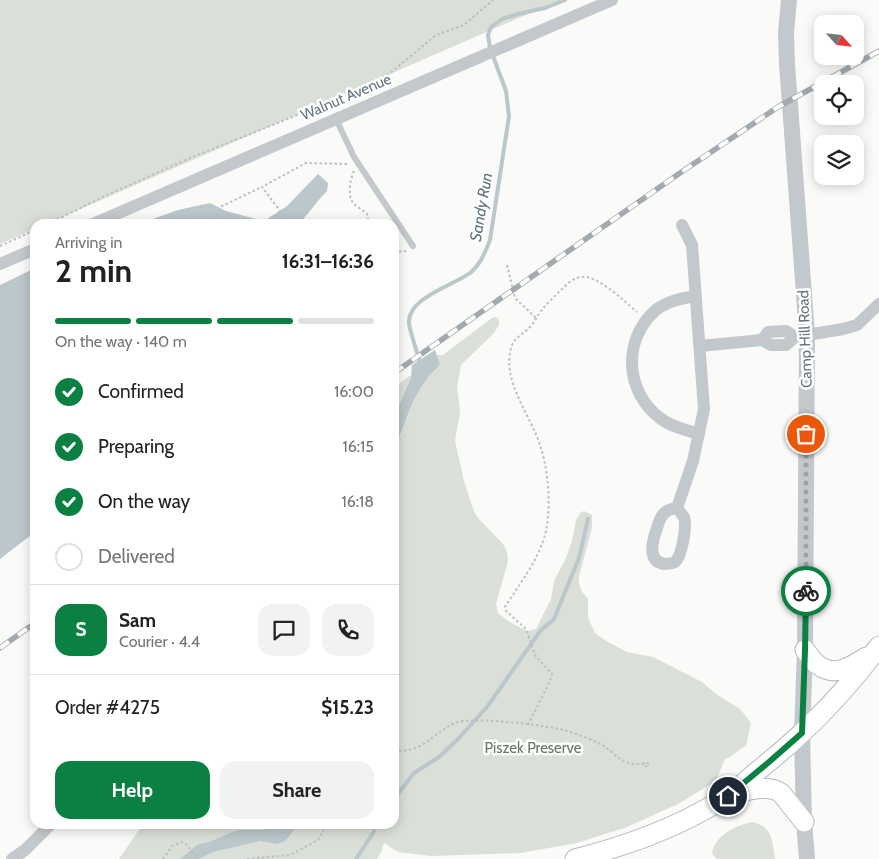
<!DOCTYPE html>
<html lang="en">
<head>
<meta charset="utf-8">
<style>
	:root { --surface:#fff; --page:#f2f2f2; --text:#222; --muted:#767676; --line:#e0e0e0; --accent:#0b8043 }
	body { margin:0; font-family:Cabin,sans-serif; background:var(--page); color:var(--text); height:100vh; display:flex; flex-direction:column; font-size:19px; white-space:nowrap }
	* { box-sizing:border-box; margin:0 }
	p { font-size:16px; color:var(--muted) }
	.icon { flex:none; width:28px; height:28px; fill:none; stroke:currentColor; stroke-width:2; stroke-linecap:round; stroke-linejoin:round }
	.map { position:relative; flex:1; overflow:hidden }
	.side { position:absolute; left:30px; top:219px; width:369px; height:610px; display:flex; flex-direction:column; background:var(--surface); border-radius:15px; box-shadow:0 2px 12px #0003 }
	.side>* { flex:none }
	.needle { width:32px; rotate:117deg }
	.buttons { position:absolute; left:814px; top:15px; display:grid; gap:10px }
	.buttons a { display:grid; place-items:center; width:50px; height:50px; border-radius:10px; background:var(--surface); box-shadow:0 2px 12px #0003; font-size:25px }
	.pin { position:absolute; display:grid; place-items:center; width:42px; height:42px; color:#fff; margin:-21px; border:2px solid #fff; border-radius:50%; box-shadow:0 1px 5px #0007 }
	.courier { position:absolute; display:grid; place-items:center; width:50px; height:50px; margin:-25px; border:4px solid #0b8043; border-radius:50%; background:#fff; color:#222; box-shadow:0 1px 6px #0007 }
	.head em { font-style:normal; font-weight:800 }
	.head div { display:flex; flex-direction:column-reverse }
	.head { display:flex; align-items:center; justify-content:space-between; height:85px; padding:0 25px }
	h1 { font-size:32px; font-weight:800; line-height:38px }
	.bar { display:grid; grid-template-columns:repeat(4,1fr); gap:8px 5px; align-content:center; height:60px; padding:0 25px }
	.bar i { height:6px; border-radius:4px; background:var(--line) }
	.bar .active { background:var(--accent) }
	.bar p { grid-column:span 4 }
	.line { display:flex; align-items:center; gap:12px; padding:0 25px; border-top:1px solid var(--line) }
	.line div { flex:1 }
	.round { display:grid; place-items:center; flex:none; width:52px; height:52px; border-radius:15px; background:var(--page) }
	ol { padding:0 25px; list-style:none }
	li { display:flex; align-items:center; gap:15px; height:55px }
	li p { margin-inline-start:auto }
	li .icon { padding:5px; border-radius:50%; background:var(--accent); color:#fff; stroke-width:4 }
	li:last-child { color:var(--muted) }
	li i { width:28px; height:28px; border:2px solid var(--line); border-radius:50% }
	.action { display:flex; gap:10px; margin-top:auto; padding:10px 25px }
	.action a { flex:1; height:58px; border-radius:15px; background:var(--accent); color:#fff; font-size:20px; font-weight:800; line-height:58px; text-align:center }
	.action a+a { background:var(--page); color:var(--text) }
	.map>svg:first-child { display:block }
	.green { fill:#dadfd7 }
	.water { fill:#bbc7cb }
	.lines { fill:none; stroke-linecap:round; stroke-linejoin:round }
	.stream { stroke:#bbc7cb; stroke-width:4 }
	.secondary-casing { stroke:#b3babf; stroke-width:21 }
	.path { stroke:#bbbfc2; stroke-width:2; stroke-dasharray:2.5 2.5; stroke-linecap:butt }
	.service { stroke:#c3c8cc; stroke-width:6 }
	.minor { stroke:#c3c8cc; stroke-width:12 }
	.tertiary { stroke:#c3c8cc; stroke-width:16 }
	.secondary { stroke:#fff; stroke-width:19 }
	.rail-casing { stroke:#a2aab0; stroke-width:5.5 }
	.rail { stroke:#fff; stroke-width:4; stroke-dasharray:11; stroke-linecap:butt }
	.done { stroke:#99a4ac; stroke-width:5; stroke-dasharray:0 9 }
	.route { stroke:#0b8043; stroke-width:6 }
	.labels { text-anchor:middle; dominant-baseline:central; stroke-width:5; stroke-linejoin:round; paint-order:stroke }
	.street-label { font-size:15px; fill:#657683; stroke:#fff }
	.park-label { font-size:15px; fill:#687a64; stroke:#fff }
	.water-label { font-size:16px; font-style:italic; fill:#60757c; stroke:#fff }
</style>
</head>
<body>
<div class="map">
<svg width="879" height="859" viewBox="0 0 879 859">
	<rect width="100%" height="100%" fill="#fafaf8"/>
	<path class="green" d="M0 0H560L46 224H35V229L0 244Z
		M496 317 499 320V325L494 333 461 365 457 388 460 412 455 441 464 481 473 509 477 517 503 544 507 552 508 561 496 604 498 613 508 621 527 631 536 629 551 599 554 581 566 558 572 541 576 520 580 513 584 511 592 515V528L579 576V584L582 592 588 599V618L595 633 606 641 627 652 653 657 702 682 716 694 740 709 751 723 746 746C737 749 735 756 725 759L716 781 678 804 627 827 577 843 520 853 431 856 398 852 384 843 381 852 377 859H119L143 824H394V451C410 418 410 392 440 365L436 355H443L492 318Z
		M409 376H411L394 417V388Z
		M752 822C773 827 772 840 775 859H717L712 854C715 835 735 826 752 822Z"/>
	<path class="water" d="M318 174 328 183 327 191C317 201 309 213 299 224H139L178 210 210 203 226 211 264 221 287 206Z
		M35 268V532L0 559V285Z
		M435 350 440 365C412 390 408 419 394 451V417L411 377 412 365Z
		M278 824H297L288 838 283 842 277 844 260 841 213 852 199 859H180L197 845 212 841 230 833 239 830H262Z"/>
	<g class="lines">
		<path class="stream" d="M420 364C418 353 410 333 409 323 407 298 454 285 470 273 481 264 485 252 490 240L509 116 506 91 490 48 488 35 491 27 502 19 518 14 545 8 565 0
			M394 799 414 773 439 757 458 739 487 707 541 630 554 619 579 558 588 519
			M356 859 373 833 377 824"/>
		<defs>
			<path id="secondary" d="M805 650C809 655 813 662 818 665 835 678 852 666 866 657
				M734 794C749 790 767 784 781 793L804 822
				M575 859C622 847 671 830 713 805 728 796 742 785 755 773 802 736 844 694 879 646"/>
		</defs>
		<use href="#secondary" class="secondary-casing"/>
		<path class="path" d="M354 171C350 179 347 197 354 204 357 207 363 210 367 214L369 224
			M48 224 105 196 190 158 295 116 389 74 436 35 464 25 493 0
			M72 224 81 220
			M211 224 222 206 262 187
			M290 224 262 187 306 163 347 164
			M0 246 35 230
			M394 252 406 251
			M507 265 515 298 536 318
			M528 725 550 681 552 674 535 655 526 629 506 611 505 607C523 578 546 552 548 516 550 494 547 466 540 445 530 414 500 379 512 345 516 336 524 334 530 327 535 322 537 316 541 311 546 304 553 298 559 292 565 286 572 278 581 277 597 274 625 302 637 312
			M394 752C402 751 412 750 420 746 432 740 441 729 455 723 472 716 544 725 564 730 576 734 589 738 600 744 619 754 617 765 643 764L645 767 649 764 645 762 643 764
			M163 859 172 846 182 842 186 844 198 859
			M247 859 290 855 318 840 327 824"/>
		<path class="service" d="M336 119 354 157 413 246"/>
		<path class="minor" d="M93 224 612 0
			M0 264 35 249
			M696 296C682 298 667 301 656 310 622 339 625 392 660 418 671 427 686 430 699 434
			M762 340 768 332 786 331 795 337
			M700 346 762 340 771 345H786L795 337 843 329 857 325 879 304
			M677 508C679 511 682 514 684 517 687 526 682 556 675 562 671 564 668 564 664 564 646 561 653 539 657 528 660 517 664 509 677 508L693 461 704 409 692 245 682 225
			M12 859 25 850 51 824"/>
		<path class="tertiary" d="M789 0 786 32 787 64 807 335 805 650 802 733 804 822 807 859"/>
		<use href="#secondary" class="secondary"/>
		<defs>
			<path id="rail" d="M394 373 680 173 778 107 879 51
				M0 648 35 623"/>
		</defs>
		<use href="#rail" class="rail-casing"/>
		<use href="#rail" class="rail"/>
	</g>
	<g class="lines">
		<path class="done" d="M806 591V434"/>
		<path class="route" d="M728 796 769 762 802 733 805 650 806 591"/>
	</g>
	<g class="labels">
		<g class="street-label">
			<text transform="translate(346 97) rotate(-23)">Walnut Avenue</text>
			<text transform="translate(805 339) rotate(-92)">Camp Hill Road</text>
		</g>
		<g class="park-label">
			<text x="533" y="748">Piszek Preserve</text>
		</g>
		<g class="water-label">
			<text transform="translate(481 207) rotate(-80)">Sandy Run</text>
		</g>
	</g>
</svg>
<div class="buttons">
<a><svg class="needle" viewBox="-14 -14 28 28"><path d="M0-13l5 13h-10z" fill="#e53935"/><path d="M0 13l5-13h-10z" fill="#767676"/></svg></a>
<a><svg class="icon" aria-label="locate" viewBox="0 0 24 24"><circle cx="12" cy="12" r="6"/><path d="M12 2v4M12 18v4M2 12h4M18 12h4"/></svg></a>
<a><svg class="icon" aria-label="layers" viewBox="0 0 24 24"><path d="M12 4l9 5-9 5-9-5zM3 14l9 5 9-5"/></svg></a>
</div>
<div class="pin" style="left:806px;top:434px;background:#ea580c"><svg class="icon" aria-label="bag" viewBox="0 0 24 24"><path d="M5 8h14l-1 12H6zM9 8a3 3 0 0 1 6 0"/></svg></div>
<div class="pin" style="left:728px;top:796px;background:#1f2937"><svg class="icon" aria-label="home" viewBox="0 0 24 24"><path d="M3 11l9-7 9 7M6 9v11h12V9"/></svg></div>
<div class="courier" style="left:806px;top:591px"><svg class="icon" aria-label="bike" viewBox="0 0 24 24"><circle cx="6" cy="16" r="4"/><circle cx="18" cy="16" r="4"/><path d="M6 16l4-8h5l3 8M10 8l3 8H6M13 5h3"/></svg></div>
<section class="side">
<div class="head"><div><h1>2 min</h1><p>Arriving in</p></div><em>16:31–16:36</em></div>
<div class="bar"><i class="active"></i><i class="active"></i><i class="active"></i><i></i><p>On the way · 140 m</p></div>
<ol>
<li><svg class="icon" aria-label="check" viewBox="0 0 24 24"><path d="M5 12l5 5 9-10"/></svg>Confirmed<p>16:00</p></li>
<li><svg class="icon" aria-label="check" viewBox="0 0 24 24"><path d="M5 12l5 5 9-10"/></svg>Preparing<p>16:15</p></li>
<li><svg class="icon" aria-label="check" viewBox="0 0 24 24"><path d="M5 12l5 5 9-10"/></svg>On the way<p>16:18</p></li>
<li><i></i>Delivered</li>
</ol>
<div class="line" style="height:90px"><b class="round" style="background:var(--accent);color:#fff">S</b><div><b>Sam</b><p>Courier · 4.4</p></div><a class="round"><svg class="icon" aria-label="chat" viewBox="0 0 24 24"><path d="M4 5h16v11H9l-5 4z"/></svg></a><a class="round"><svg class="icon" aria-label="phone" viewBox="0 0 24 24"><path d="M5 4h4l2 5-3 2q2 4 5 5l2-3 5 2v4C11 20 4 13 5 4z"/></svg></a></div>
<div class="line" style="height:65px"><div>Order #4275</div><b>$15.23</b></div>
<div class="action"><a>Help</a><a>Share</a></div>
</section>
</div>
</body>
</html>
